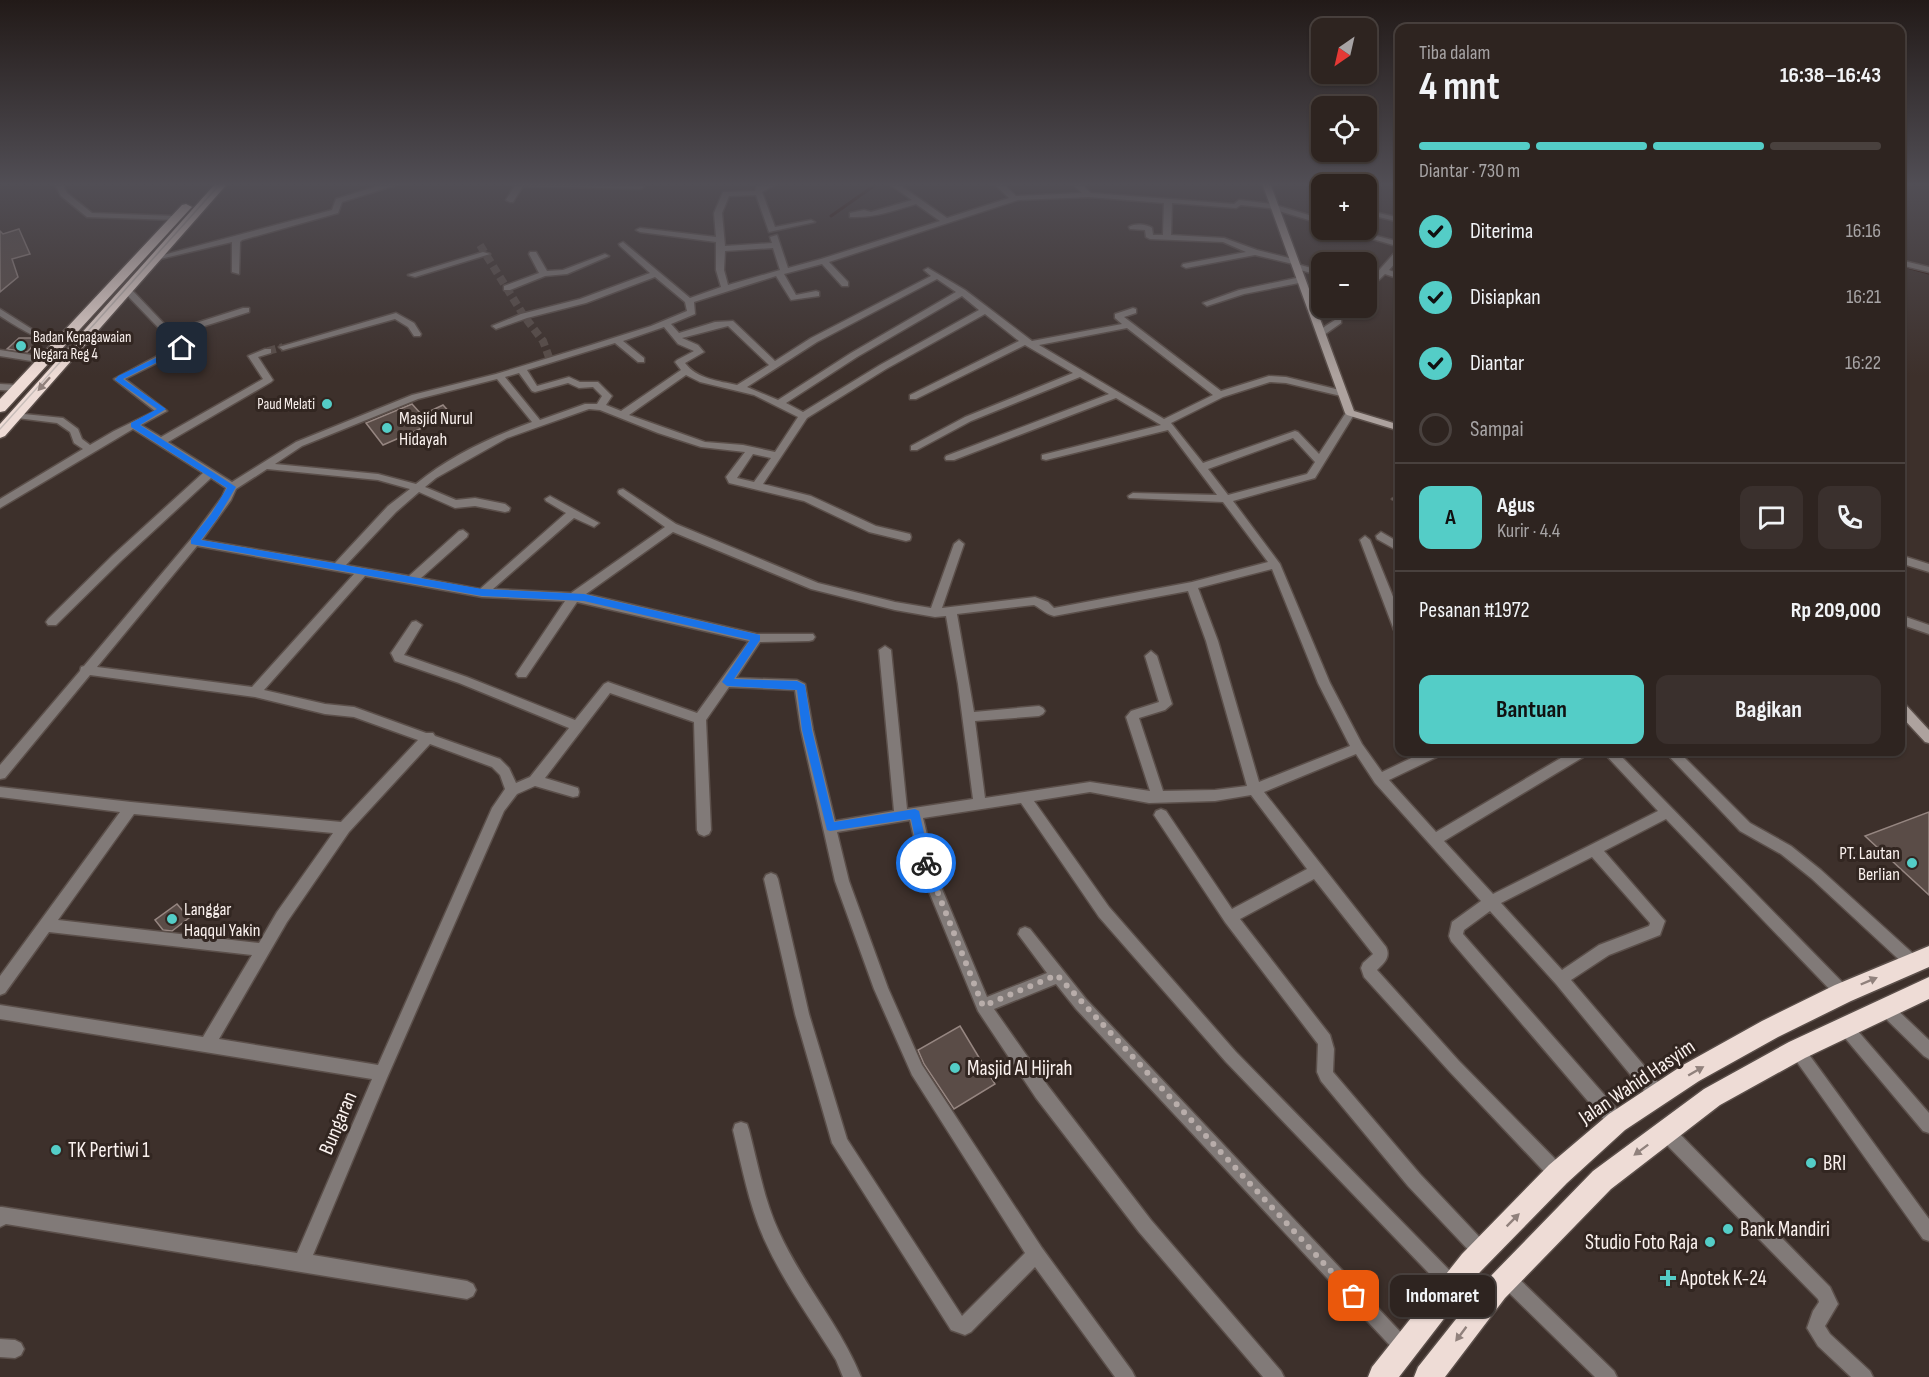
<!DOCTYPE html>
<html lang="id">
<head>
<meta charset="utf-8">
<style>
	:root { --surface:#2e2420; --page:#3a302d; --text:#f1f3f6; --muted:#a7a4a5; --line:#49413e; --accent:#54cdc7 }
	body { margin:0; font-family:"Sofia Sans Condensed",sans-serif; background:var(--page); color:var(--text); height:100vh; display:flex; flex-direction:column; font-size:22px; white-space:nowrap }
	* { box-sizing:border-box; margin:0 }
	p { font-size:20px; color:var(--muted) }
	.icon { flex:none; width:33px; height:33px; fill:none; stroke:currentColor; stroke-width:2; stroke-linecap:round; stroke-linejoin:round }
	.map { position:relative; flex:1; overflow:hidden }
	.panel { position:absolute; left:1395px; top:24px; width:510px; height:732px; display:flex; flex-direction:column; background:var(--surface); border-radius:12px; box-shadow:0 2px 4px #0004,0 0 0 2px var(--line) }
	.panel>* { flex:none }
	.needle { width:39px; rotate:214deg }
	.buttons { position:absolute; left:1311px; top:18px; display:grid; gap:12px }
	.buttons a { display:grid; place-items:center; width:66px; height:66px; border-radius:12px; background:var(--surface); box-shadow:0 2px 4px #0004,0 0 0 2px var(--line); font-size:30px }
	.pin { position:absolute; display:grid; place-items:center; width:51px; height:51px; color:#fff; margin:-26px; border-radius:12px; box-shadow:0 3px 9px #0006 }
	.courier { position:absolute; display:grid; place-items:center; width:60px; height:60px; margin:-30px; border:4px solid #1a73e8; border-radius:50%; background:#fff; color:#222; box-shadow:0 2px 8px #0007 }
	.bubble { position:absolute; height:42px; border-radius:12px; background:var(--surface); box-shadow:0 2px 4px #0004,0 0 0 2px var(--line); font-size:20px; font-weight:700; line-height:42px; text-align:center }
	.head em { font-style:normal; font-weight:700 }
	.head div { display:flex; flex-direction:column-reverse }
	.head { display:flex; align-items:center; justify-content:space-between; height:102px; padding:0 24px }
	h1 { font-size:39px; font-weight:700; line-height:45px }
	.bar { display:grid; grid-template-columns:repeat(4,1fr); gap:9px 6px; align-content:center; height:72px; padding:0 24px }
	.bar i { height:8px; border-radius:4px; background:var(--line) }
	.bar .on { background:var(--accent) }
	.bar p { grid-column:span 4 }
	.line { display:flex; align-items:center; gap:15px; padding:0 24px; border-top:2px solid var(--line) }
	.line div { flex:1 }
	.round { display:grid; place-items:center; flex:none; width:63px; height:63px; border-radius:12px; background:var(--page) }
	ol { padding:0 24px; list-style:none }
	li { display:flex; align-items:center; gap:18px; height:66px }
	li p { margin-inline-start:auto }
	li .icon { padding:6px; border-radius:50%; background:var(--accent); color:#111; stroke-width:4 }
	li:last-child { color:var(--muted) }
	li i { width:33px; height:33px; border:3px solid var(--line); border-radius:50% }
	.button { display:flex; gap:12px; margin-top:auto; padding:12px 24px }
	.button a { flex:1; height:69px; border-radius:12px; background:var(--accent); color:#111; font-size:24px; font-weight:700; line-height:69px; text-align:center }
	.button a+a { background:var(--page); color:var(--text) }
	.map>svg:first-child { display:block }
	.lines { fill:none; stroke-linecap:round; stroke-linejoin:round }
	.stream { stroke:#2c0e04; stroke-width:3 }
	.building { fill:#5a4c47; stroke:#968681; stroke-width:1.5 }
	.street-tunnel { stroke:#594d48; stroke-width:8; stroke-dasharray:8 4.5; stroke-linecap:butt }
	.street-casing { stroke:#5b4f4a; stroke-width:3 }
	.secondary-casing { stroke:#5b4f4a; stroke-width:3 }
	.highway-casing { stroke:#5b4f4a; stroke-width:3 }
	.street { fill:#817a78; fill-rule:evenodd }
	.secondary { fill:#ada29e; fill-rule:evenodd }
	.highway { fill:#eedcd6; fill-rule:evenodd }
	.tram { stroke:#c7bdb9; stroke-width:1.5 }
	.oneway { fill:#90817c }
	.route { fill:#1a73e8 }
	.done { stroke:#b8adaa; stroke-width:6; stroke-dasharray:0 10.8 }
	.poi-dot { fill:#54cdc7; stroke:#322621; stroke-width:2 }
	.labels { text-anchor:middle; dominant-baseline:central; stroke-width:6; stroke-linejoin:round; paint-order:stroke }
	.far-poi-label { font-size:15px; fill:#faf1ee; stroke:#322621; text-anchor:start }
	.poi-label { font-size:18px; fill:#faf1ee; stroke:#322621; text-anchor:start }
	.near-poi-label { font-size:21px; fill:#faf1ee; stroke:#322621; text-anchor:start }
	.near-street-label { font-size:21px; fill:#faf1ee; stroke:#322621 }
</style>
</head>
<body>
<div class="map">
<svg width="1929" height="1377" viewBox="0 0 1929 1377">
	<rect width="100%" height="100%" fill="#3d302b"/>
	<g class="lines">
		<path class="stream" d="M831 216 878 183
			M1900 265 1929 273"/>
	</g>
	<path class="building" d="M19 229 30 254 12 259 18 277 0 292V231L3 234Z
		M19 338H35L39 340 27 352 7 349Z
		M412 404 422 415 443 405 452 415 383 445 366 423Z
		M1929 812V895L1865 836Z
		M177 904 189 918 172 931 163 930 155 920Z
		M960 1026 995 1084 954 1109 924 1064 918 1050Z"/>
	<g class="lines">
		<path class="street-tunnel" d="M480 245 524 316 543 341 550 360
			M268 351 283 347"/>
		<defs>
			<path id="street" d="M54 183H62L67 193 92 213 175 216 179 218 175 220 87 217 61 196Z
				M387 183H409L396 185 342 202 338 213 242 240 240 242 239 274 232 272V242L156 260 152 258 332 210 336 199Z
				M503 183 640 185 644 187 640 189 523 186 513 202H510L506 200 515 185Z
				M767 183H778L762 192 775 227 811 220 815 222 769 232 756 195 729 196 722 213 725 246 772 243 770 237 777 235 788 268 821 259 940 221 916 204C893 211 874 218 850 217V213L864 210 871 212 912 200 888 183H897L947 218 1009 198 993 183H1002L1016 196 1082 193 1071 183H1080L1091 193 1234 204 1239 200 1272 204 1322 219V224L1269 208 1241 205 1236 208 1172 203 1171 235 1224 238 1257 250 1297 260V264L1322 271V276L1293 268V264L1255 255 1186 268 1182 266 1183 264 1246 252 1223 242 1150 239 1146 237 1145 230 1130 229 1129 227C1134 223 1147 224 1152 228L1153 235H1163L1164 203 1089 197 1018 200 829 262 848 282V286H842L822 264 784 274 796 295 816 291 819 292V296L791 300 776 276 694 302 695 314 671 324 679 333 715 322 733 321 775 361 811 338 931 276 924 270 928 268 965 290 1032 341 1122 324 1115 318V314L1133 308 1136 309V313L1124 317 1221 391 1269 376 1286 377 1344 391V395L1341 396 1286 383 1270 382 1223 397 1171 423 1203 463 1295 431 1298 432 1319 454 1347 411 1350 410 1355 413 1315 478 1233 501 1280 564 1330 683 1362 744 1382 772 1424 752H1441L1439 756 1389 780 1436 832 1571 752H1587L1585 756 1444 841 1493 894 1658 811 1603 752H1617L1848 988 1850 993 1848 998 1843 1000 1838 998 1666 819 1604 851 1665 921 1660 935 1609 955 1571 980 1664 1089 1666 1095 1664 1101 1658 1103 1652 1101 1556 984 1490 911 1464 930 1463 934 1623 1116 1625 1122 1623 1128 1617 1130 1611 1128 1451 941 1449 936 1452 922 1481 901 1375 783 1356 754 1264 792 1386 947C1391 957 1384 963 1377 970L1459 1061 1564 1168 1566 1174 1564 1180 1558 1182 1552 1180 1449 1071 1364 977 1361 968 1363 963 1373 954 1314 879 1240 919 1330 1035 1334 1049 1333 1072 1420 1174 1488 1246 1491 1252 1488 1258 1482 1261 1476 1258 1408 1186 1321 1081 1317 1072 1318 1044 1225 922 1154 815 1156 811 1161 809 1166 811 1232 909 1307 869 1251 795 1215 801 1149 803 1090 792 1034 801 1109 907 1236 1052 1459 1280 1462 1286 1459 1292 1453 1295 1447 1292 1226 1062 1099 917 1021 803 923 818 937 877 987 997 1047 973 1018 934 1020 929 1025 927 1030 929 1086 999 1409 1341 1412 1347 1409 1353 1403 1356 1397 1353 1076 1009 1056 984 994 1009 1048 1086 1151 1220 1281 1371 1284 1377H1263L1139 1232 1036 1098 978 1011 923 877 910 820 837 832 849 881 888 988 922 1065 1042 1248 1132 1371 1135 1377H1115L1035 1267 971 1332 965 1335 951 1330 832 1143 795 1014 764 879 766 875 771 873 776 875 778 879 809 1014 847 1139 962 1316 1025 1253 912 1075 874 989 835 881 801 730 795 690 729 687 706 720 711 830 709 834 704 836 699 834 697 830 694 722 610 693 545 778 578 788 579 792 578 796 573 797 535 786 517 794 504 811 387 1078 313 1255 467 1281 473 1284 476 1290 473 1296 467 1299 6 1224 0 1227V1207H2L297 1253 372 1079 0 1019V1005L203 1037 252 955 49 932 5 993 0 995V976L120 812 0 797V787L131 802 341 822 418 740 354 717 325 714 255 697 90 675 5 778 0 779V765L80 671 81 667 84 666 191 539 222 497 226 488 211 478 121 561 56 625H48L46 622 48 619 113 555 203 473 133 429 0 508V499L83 449 74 443 70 432 57 423 17 418 12 415 14 413 63 418 78 429 82 439 90 445 114 431 155 411 114 379 176 346 125 293V289H131L171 331 243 308H249V312L176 335 185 345V349L125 379 167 411 141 425 161 437 263 379 248 356 265 349H271V353L258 357 273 380 271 382 168 442 232 482 296 442 412 395 496 374 591 345 651 326 687 311 685 302 655 277 586 303 527 318 496 329 492 326 521 314 580 299 650 273 620 246 619 244 623 242 690 298 721 287 716 270V242L640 232 636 230 640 228 716 237 714 213 723 192 755 191 757 186ZM773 248 780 270 728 285 724 270 725 251ZM937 279 956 292 851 353 778 400 747 387 817 342ZM962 296 979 310 880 365 803 412 786 403 857 357ZM985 314 1019 341 910 395V399H916L1025 345 1073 373 965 417 911 446V450H917L971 421 1080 377 1109 394 946 456 945 458 946 460H954L1116 398 1161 425 1042 455V459L1046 460 1168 430 1217 495 1133 493 1128 496 1129 498 1223 502 1268 562 1192 582 1054 608 1048 602 1035 597 942 608 964 544 959 540 954 544 931 608 895 602 818 583 676 524 623 489 619 490 618 492 619 494 665 527 571 593 493 589 574 518 594 527 599 523 550 496 545 499 546 501 566 513 480 589 421 578 467 537 468 534 463 530 459 531 409 576 346 565 396 512 419 492 455 508 475 506 505 512 509 511 510 508 505 504 475 498 456 500 425 487 436 478 507 438 589 409 600 410 658 433 701 447 745 452 726 477 729 483 804 501 869 532 906 541 910 540 911 537 910 534 876 526 811 496 763 484 807 418 886 369ZM728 326 769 365 737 385C719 381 697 379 685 363L704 352 698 345 682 338ZM664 327 678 344 694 351 677 360 675 362 681 370 621 411 606 405 612 396 598 382H580L569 377 537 386 527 370 615 343 638 362H644V358L623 341ZM1127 328 1213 395 1164 419 1039 345ZM519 373 532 391 535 392 568 383 579 388 593 387 602 396 597 404H585L540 420 505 377ZM686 375 700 382 754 395 798 417 775 452 743 445 705 442 629 415ZM497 379 532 422C493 436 448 457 416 484L378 474 275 464 302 446 418 399ZM1293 438 1315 462 1307 474 1228 495 1208 469ZM753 454 771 458 754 482 737 478ZM267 469 378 480 410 489 388 506 335 563 202 540 231 500 236 489ZM673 532 811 589 895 610 935 617 946 616 958 684 973 799 907 809 891 650 885 646 879 650 894 811 835 821 813 730 805 684 797 680 736 678 760 642 809 641 813 640 815 637 813 634H757L586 594ZM197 546 354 574 252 687 97 667ZM1272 569 1318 683 1350 746 1259 782 1218 641 1198 588ZM365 576 482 597 565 601 518 671 516 674 518 677H526L577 602 749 641 697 713 608 682 604 684 575 720 467 677 404 655 422 625 416 621 412 622 391 653 395 661 459 683 569 728 530 777 516 783 509 768 500 759 435 736 433 733H426L354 707 325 704 264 690ZM1188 591 1206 641 1247 786 1215 790 1163 791 1139 718 1165 710 1172 704 1157 656 1151 651 1145 656 1159 702 1131 711 1126 717 1150 791 1090 782 985 798 975 721 1039 716 1043 714 1045 711 1043 708 1039 706 974 712 957 614 1034 605C1042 609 1045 614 1054 616ZM430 744 492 767 500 775 505 789 492 808 378 1065 219 1039 287 922 349 832ZM134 814 333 833 277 912 259 943 58 920ZM1592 857 1650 923 1649 926 1599 945 1562 970 1501 903Z
				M1366 210 1400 218V222L1366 214Z
				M1342 230H1353L1400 242V247Z
				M1397 250H1400V258L1389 270 1400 274V279L1385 274 1366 292V285Z
				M483 252 490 254 415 277 408 275Z
				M530 252H536L547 271 563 270 605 254 609 256 567 274 545 276 510 290H504V286L539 273 529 254Z
				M1900 260 1929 267V272L1900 265Z
				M1301 277 1305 280 1304 282 1244 294 1207 306 1203 303 1239 290Z
				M0 309 38 333 63 336 67 339C50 350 15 325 0 316Z
				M396 313 414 323 421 334 420 336H414L408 327 395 319 283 350 279 347Z
				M1338 318 1341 319V323L1324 335H1318V331Z
				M0 350 44 357 49 360 44 363 0 356Z
				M0 384 19 385 24 388 19 391 0 390Z
				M1397 496H1400V503L1392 499Z
				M1381 532 1400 543V552L1377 539 1376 536Z
				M1365 536 1370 540 1400 614V634L1394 630 1360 540Z
				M1900 555 1929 564V572L1900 563Z
				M1900 615 1929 625V634L1900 624Z
				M1665 752H1679L1750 823 1791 846 1821 870 1918 958 1920 963 1918 968 1913 970 1908 968 1811 878 1781 854 1740 831Z
				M1885 1001 1890 1003 1929 1040V1059L1924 1056 1880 1013 1878 1008 1880 1003Z
				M1845 1020 1850 1022 1929 1113V1133L1923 1131 1840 1032 1837 1027 1840 1022Z
				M1797 1042 1802 1045 1929 1219V1241L1923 1239 1792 1055 1789 1050 1792 1045Z
				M741 1122 747 1124 749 1130C758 1164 764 1200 779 1232 802 1283 840 1325 861 1377H843L836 1360C812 1321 784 1283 765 1241 749 1206 742 1167 733 1130L735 1124Z
				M1666 1124 1672 1126 1830 1287 1838 1304 1825 1326 1830 1334 1870 1371 1873 1377H1851L1818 1346 1807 1328 1813 1311 1819 1302 1818 1299 1660 1138 1658 1132 1660 1126Z
				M1506 1269 1512 1272 1614 1371 1617 1377H1595L1500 1284 1497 1278 1500 1272Z
				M0 1339 15 1340 21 1343 24 1349 21 1355 15 1358 0 1357Z"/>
			<path id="secondary" d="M1262 183H1270L1354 411 1400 425V431L1347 415 1345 413Z
				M1900 701 1904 703 1929 730V743L1925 742 1900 715Z"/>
			<path id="highway" d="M216 183H228L5 436 0 438V424Z
				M186 204 192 207 190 209 5 411 0 412V399L182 205Z
				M1929 946V967L1851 1001 1778 1037 1699 1081 1625 1130 1567 1183 1480 1272 1399 1377H1368L1372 1367 1462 1254 1549 1165 1609 1114 1683 1065 1762 1021 1835 985Z
				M1929 977V999L1805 1058 1720 1105 1611 1189 1505 1298 1445 1377H1414L1418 1367 1487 1280 1593 1171 1704 1089 1789 1042Z"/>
		</defs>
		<use href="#street" class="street-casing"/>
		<use href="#secondary" class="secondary-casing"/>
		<use href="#highway" class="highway-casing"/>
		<use href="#street" class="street"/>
		<use href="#secondary" class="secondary"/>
		<use href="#highway" class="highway"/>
		<path class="tram" d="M0 429 221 183"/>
	</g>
	<defs><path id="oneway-solid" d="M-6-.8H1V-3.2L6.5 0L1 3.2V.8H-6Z" transform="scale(1.5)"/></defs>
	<g class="oneway">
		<use href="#oneway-solid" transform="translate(44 384) rotate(132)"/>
		<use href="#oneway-solid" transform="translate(1869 981) rotate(-23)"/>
		<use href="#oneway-solid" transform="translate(1696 1071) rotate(-30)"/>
		<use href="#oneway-solid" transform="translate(1641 1150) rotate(143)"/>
		<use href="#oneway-solid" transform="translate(1513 1220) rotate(-45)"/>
		<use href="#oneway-solid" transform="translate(1461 1334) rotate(127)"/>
	</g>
	<linearGradient id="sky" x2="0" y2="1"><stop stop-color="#221a18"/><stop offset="0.49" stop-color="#514e55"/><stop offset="1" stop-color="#514e55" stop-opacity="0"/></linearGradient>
	<rect width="1929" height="376" fill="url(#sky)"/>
	<path class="route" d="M179 347 186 348 123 379 166 409 140 425 236 487 217 519 201 540 482 589 584 594 760 635V640L734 679 797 681 805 685 812 730 834 822 915 809 919 811 931 863 930 867 926 868 920 863 911 819 830 831 827 830 802 730 797 690 727 686 722 682 750 640 584 601 482 596 191 544V539L211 514 227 488 131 427V423L157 409 115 380 118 376Z"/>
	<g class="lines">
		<path class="done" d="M926 863 983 1006 1057 975 1354 1296"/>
	</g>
	<g class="poi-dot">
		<circle cx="21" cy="346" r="6"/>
		<circle cx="327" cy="404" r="6"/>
		<circle cx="387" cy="428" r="6"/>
		<circle cx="1912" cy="863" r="6"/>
		<circle cx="172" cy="919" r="6"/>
		<circle cx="955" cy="1068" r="6"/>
		<circle cx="56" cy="1150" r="6"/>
		<circle cx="1811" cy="1163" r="6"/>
		<circle cx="1728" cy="1229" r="6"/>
		<circle cx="1710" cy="1242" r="6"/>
		<path d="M1665 1269h6v6h6v6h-6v6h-6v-6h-6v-6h6z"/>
	</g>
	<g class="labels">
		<g class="far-poi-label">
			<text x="33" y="337">Badan Kepagawaian<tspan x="33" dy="17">Negara Reg 4</tspan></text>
			<text x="315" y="404" text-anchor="end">Paud Melati</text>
		</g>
		<g class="poi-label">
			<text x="399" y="418">Masjid Nurul<tspan x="399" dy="21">Hidayah</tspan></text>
			<text x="1900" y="853" text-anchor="end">PT. Lautan<tspan x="1900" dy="21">Berlian</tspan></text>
			<text x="184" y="909">Langgar<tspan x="184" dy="21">Haqqul Yakin</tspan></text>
		</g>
		<g class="near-poi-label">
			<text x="967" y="1068">Masjid Al Hijrah</text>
			<text x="68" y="1150">TK Pertiwi 1</text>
			<text x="1823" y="1163">BRI</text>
			<text x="1740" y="1229">Bank Mandiri</text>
			<text x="1698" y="1242" text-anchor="end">Studio Foto Raja</text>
			<text x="1680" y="1278">Apotek K-24</text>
		</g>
		<g class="near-street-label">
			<text transform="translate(1637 1082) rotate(-34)">Jalan Wahid Hasyim</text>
			<text transform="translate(338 1123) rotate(-67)">Bungaran</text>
		</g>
	</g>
</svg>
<div class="buttons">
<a><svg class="needle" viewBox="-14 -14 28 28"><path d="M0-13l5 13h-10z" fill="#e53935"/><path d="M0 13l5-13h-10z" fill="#a7a4a5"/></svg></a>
<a><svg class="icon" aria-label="locate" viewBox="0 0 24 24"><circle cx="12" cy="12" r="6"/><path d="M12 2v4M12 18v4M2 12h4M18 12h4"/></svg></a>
<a>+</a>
<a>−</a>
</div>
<div class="pin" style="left:1354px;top:1296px;background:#ea580c"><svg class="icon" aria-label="bag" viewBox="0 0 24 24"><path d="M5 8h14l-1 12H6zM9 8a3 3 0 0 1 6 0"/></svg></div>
<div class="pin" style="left:182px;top:348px;background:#1f2937"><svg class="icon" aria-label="home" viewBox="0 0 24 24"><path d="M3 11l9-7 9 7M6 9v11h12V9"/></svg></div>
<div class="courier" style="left:926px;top:863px"><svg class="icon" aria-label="bike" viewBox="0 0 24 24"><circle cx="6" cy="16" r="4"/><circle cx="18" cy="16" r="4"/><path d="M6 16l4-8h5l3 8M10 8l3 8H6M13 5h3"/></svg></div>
<div class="bubble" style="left:1390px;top:1275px;width:105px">Indomaret</div>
<section class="panel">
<div class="head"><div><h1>4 mnt</h1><p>Tiba dalam</p></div><em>16:38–16:43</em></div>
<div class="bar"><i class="on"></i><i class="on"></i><i class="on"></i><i></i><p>Diantar · 730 m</p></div>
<ol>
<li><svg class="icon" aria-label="check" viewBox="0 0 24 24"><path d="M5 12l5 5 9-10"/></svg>Diterima<p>16:16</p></li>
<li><svg class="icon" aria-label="check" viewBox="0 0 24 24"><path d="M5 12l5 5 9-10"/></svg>Disiapkan<p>16:21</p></li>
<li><svg class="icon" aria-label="check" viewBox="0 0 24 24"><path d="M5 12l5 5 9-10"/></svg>Diantar<p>16:22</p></li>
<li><i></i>Sampai</li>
</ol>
<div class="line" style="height:108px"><b class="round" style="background:var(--accent);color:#111">A</b><div><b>Agus</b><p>Kurir · 4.4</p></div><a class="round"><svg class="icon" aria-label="chat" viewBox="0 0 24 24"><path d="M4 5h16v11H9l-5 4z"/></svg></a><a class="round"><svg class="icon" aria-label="phone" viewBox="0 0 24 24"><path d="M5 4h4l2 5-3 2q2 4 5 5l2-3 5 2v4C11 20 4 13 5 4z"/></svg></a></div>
<div class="line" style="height:78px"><div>Pesanan #1972</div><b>Rp 209,000</b></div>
<div class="button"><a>Bantuan</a><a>Bagikan</a></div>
</section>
</div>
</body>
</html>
